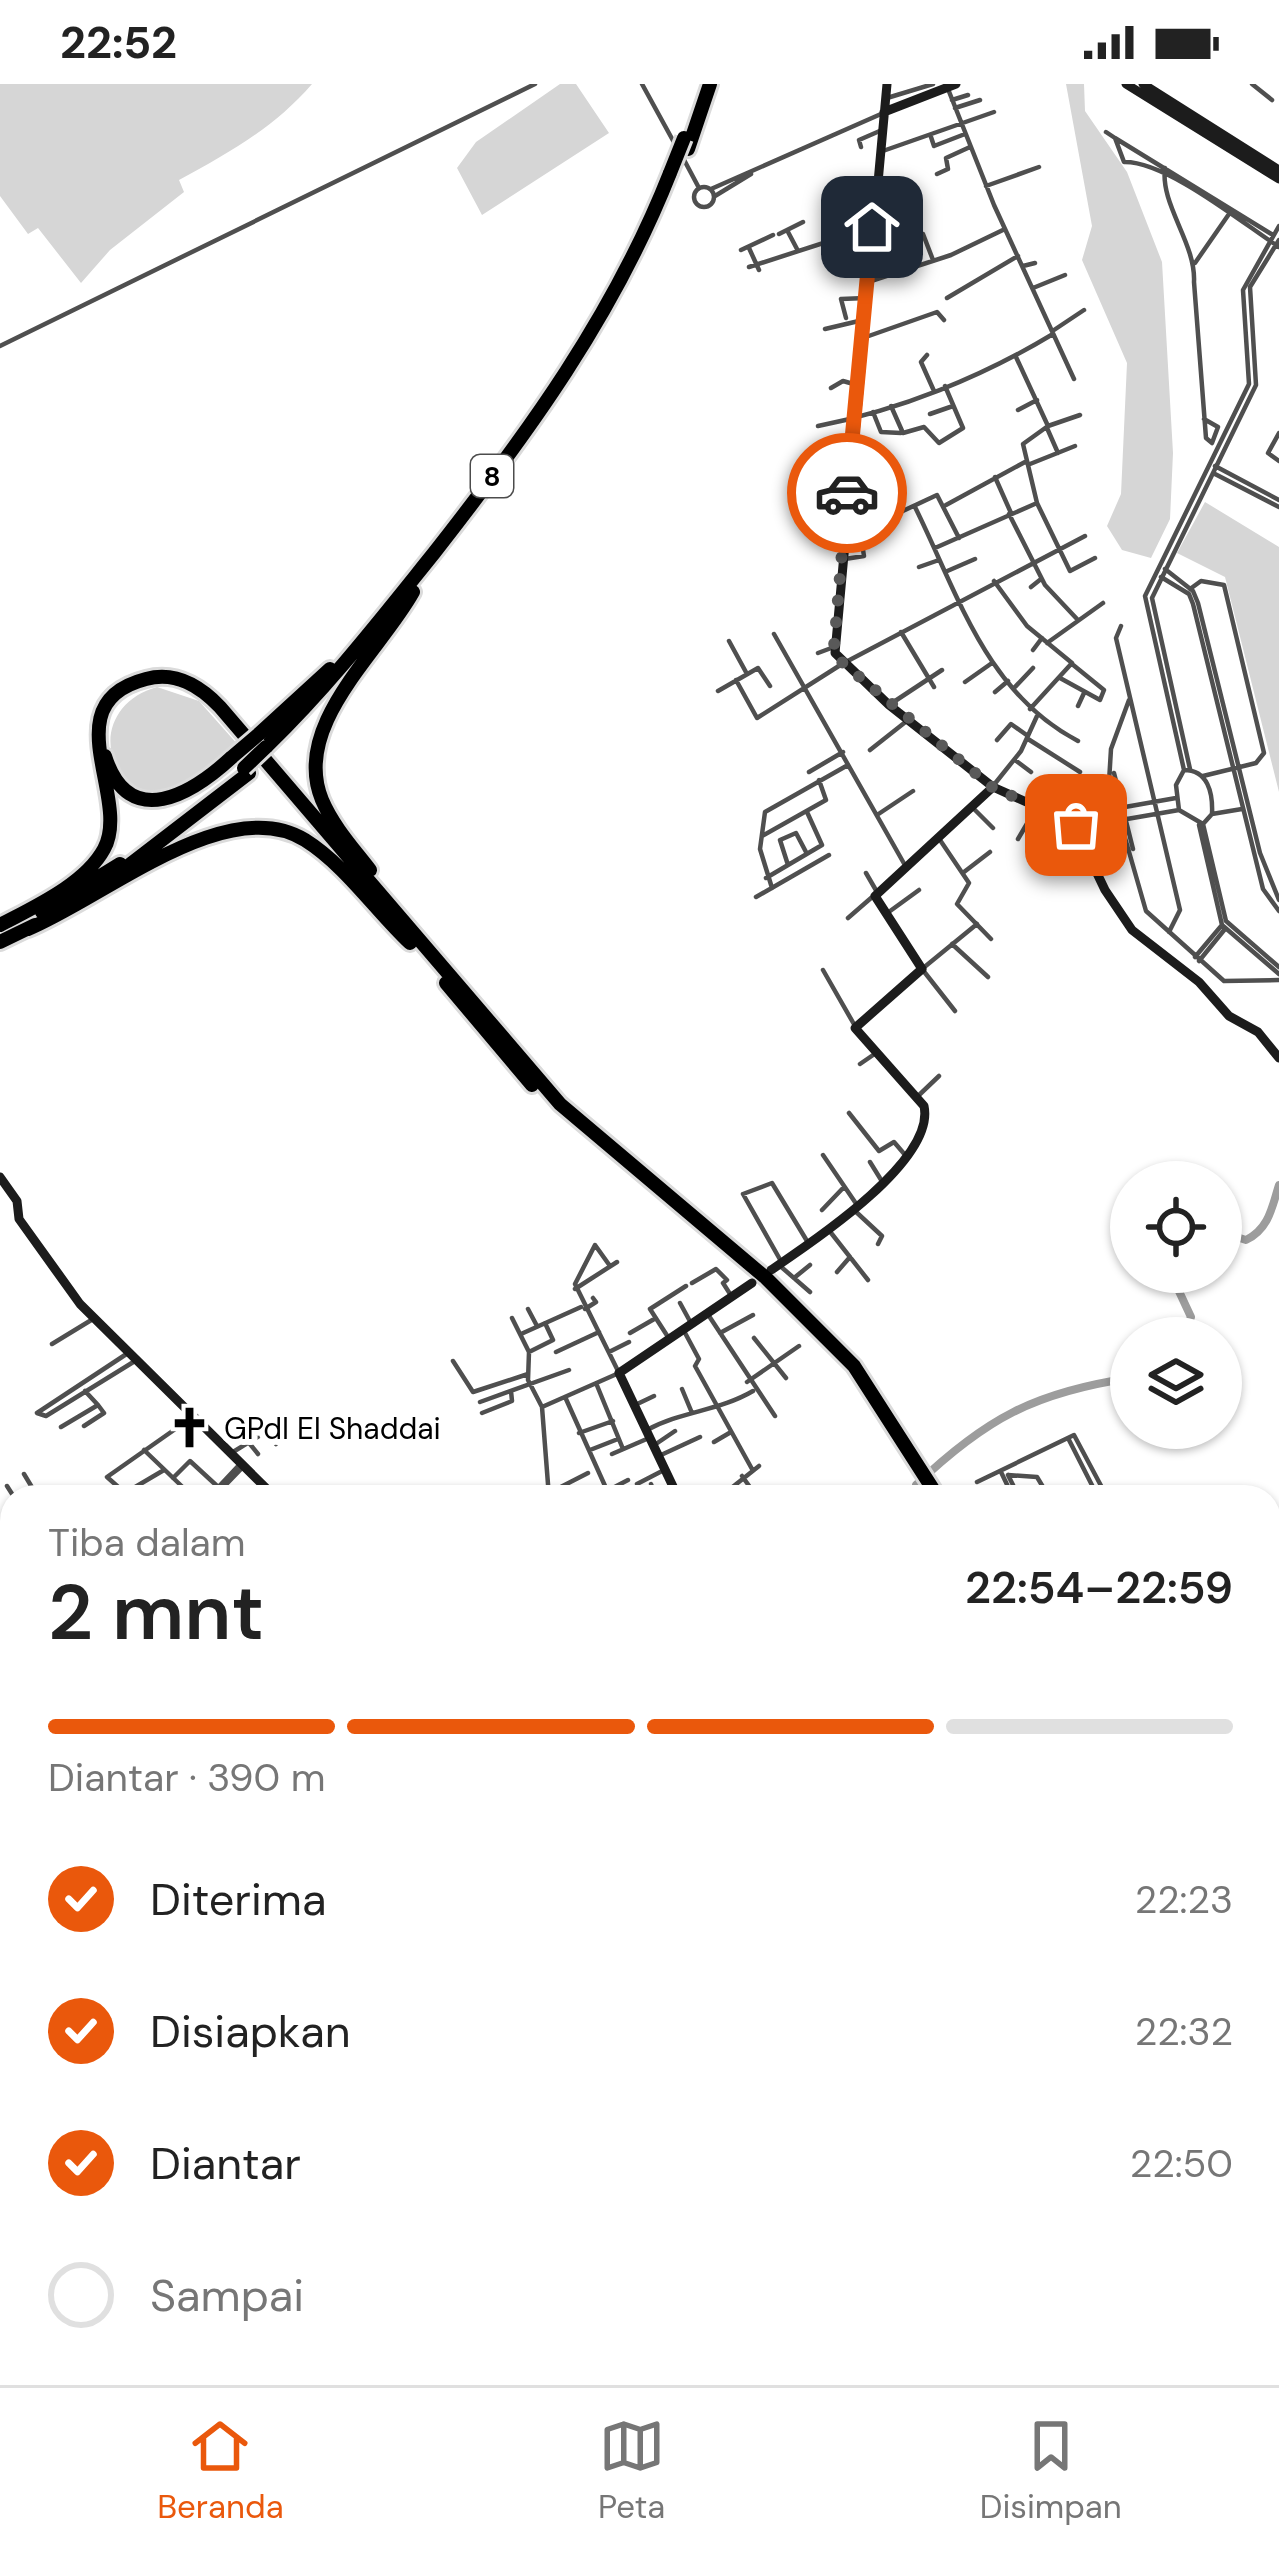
<!DOCTYPE html>
<html lang="id">
<head>
<meta charset="utf-8">
<style>
	:root { --surface:#fff; --page:#f2f2f2; --text:#222; --muted:#767676; --line:#e0e0e0; --accent:#ea580c }
	body { margin:0; font-family:"DM Sans",sans-serif; background:var(--page); color:var(--text); height:100vh; display:flex; flex-direction:column; font-size:45px; white-space:nowrap }
	* { box-sizing:border-box; margin:0 }
	p { font-size:39px; color:var(--muted) }
	.icon { flex:none; width:66px; height:66px; fill:none; stroke:currentColor; stroke-width:2; stroke-linecap:round; stroke-linejoin:round }
	.map { position:relative; flex:1; overflow:hidden }
	.sheet { position:absolute; left:0px; top:1401px; width:1281px; height:900px; display:flex; flex-direction:column; background:var(--surface); border-radius:36px 36px 0 0; box-shadow:0 3px 9px #0004 }
	.sheet>* { flex:none }
	.controls { position:absolute; left:1110px; top:1077px; display:grid; gap:24px }
	.controls a { display:grid; place-items:center; width:132px; height:132px; border-radius:50%; background:var(--surface); box-shadow:0 3px 9px #0004; font-size:60px }
	.pin { position:absolute; display:grid; place-items:center; width:102px; height:102px; color:#fff; margin:-51px; border-radius:24px; box-shadow:0 6px 18px #0006 }
	.courier { position:absolute; display:grid; place-items:center; width:120px; height:120px; margin:-60px; border:9px solid #ea580c; border-radius:50%; background:#fff; color:#222; box-shadow:0 3px 15px #0007 }
	.summary em { font-style:normal; font-weight:600 }
	.summary div { display:flex; flex-direction:column-reverse }
	.summary { display:flex; align-items:center; justify-content:space-between; height:204px; padding:0 48px }
	h1 { font-size:78px; font-weight:600; line-height:90px }
	.bar { display:grid; grid-template-columns:repeat(4,1fr); gap:18px 12px; align-content:center; height:144px; padding:0 48px }
	.bar i { height:15px; border-radius:9px; background:var(--line) }
	.bar .active { background:var(--accent) }
	.bar p { grid-column:span 4 }
	ol { padding:0 48px; list-style:none }
	li { display:flex; align-items:center; gap:36px; height:132px }
	li p { margin-inline-start:auto }
	li .icon { padding:12px; border-radius:50%; background:var(--accent); color:#fff; stroke-width:4 }
	li:last-child { color:var(--muted) }
	li i { width:66px; height:66px; border:6px solid var(--line); border-radius:50% }
	.status { display:flex; justify-content:space-between; align-items:center; height:84px; padding:0 60px; background:var(--surface); direction:ltr }
	.status svg { height:33px; fill:currentColor }
	.menu { display:flex; justify-content:space-around; align-items:center; height:168px; border-top:3px solid var(--line); background:var(--surface); font-size:33px; color:var(--muted) }
	.menu a { display:grid; justify-items:center; gap:6px }
	.menu .active { color:var(--accent) }
	.map>svg:first-child { display:block }
	.green { fill:#d6d6d6 }
	.lines { fill:none; stroke-linecap:round; stroke-linejoin:round }
	.river { stroke:#9d9d9d; stroke-width:8 }
	.primary-casing { stroke:#dbdbdb; stroke-width:16 }
	.highway-casing { stroke:#dbdbdb; stroke-width:20 }
	.street { stroke:#4f4f4f; stroke-width:4.5 }
	.secondary { stroke:#1c1c1c; stroke-width:9 }
	.primary { stroke:#000; stroke-width:10 }
	.highway { stroke:#000; stroke-width:14 }
	.highway-bridge-casing { stroke:#dbdbdb; stroke-width:20; stroke-linecap:butt }
	.highway-bridge { stroke:#000; stroke-width:14 }
	.done { stroke:#595959; stroke-width:12; stroke-dasharray:0 21.6 }
	.route { stroke:#ea580c; stroke-width:15 }
	.labels { text-anchor:middle; dominant-baseline:central; stroke-width:12; stroke-linejoin:round; paint-order:stroke }
	.shield { fill:#fff; stroke:#4c4c4c; stroke-width:3 }
	.shield-label { font-size:27px; font-weight:bold; fill:#000 }
	.poi-label { font-size:30px; fill:#000; stroke:#fff; text-anchor:start }
</style>
</head>
<body>
<div class="status"><b>22:52</b><svg viewBox="0 0 49 12"><path d="M0 12V9h3v3zM5 12V6h3v6zM10 12V3h3v9zM15 12V0h3v12zM26 1h20v11H26zM47 4h2v5h-2z"/></svg></div>
<div class="map">
<svg width="1279" height="2301" viewBox="0 0 1279 2301">
	<rect width="100%" height="100%" fill="#fff"/>
	<path class="green" d="M0 0H312C275 43 229 69 179 96L184 108 110 166 81 199 38 144 28 150 0 112Z
		M560 0H576L609 49 482 131 457 84 476 58Z
		M1066 0H1084L1085 27 1127 88 1162 178 1173 369 1170 435 1151 474 1122 466 1107 442 1121 410 1127 279 1082 176 1092 142Z
		M1205 418 1279 463V708L1225 493 1177 469Z
		M157 603 199 617 239 662 181 707 139 706C93 675 105 617 157 603Z"/>
	<g class="lines">
		<path class="river" d="M1221 1148 1246 1156C1269 1145 1272 1123 1279 1101
			M1170 1188 1191 1233 1183 1254
			M914 1413 916 1401C985 1335 1035 1308 1131 1294"/>
		<defs>
			<path id="primary" d="M1216 2289 1225 2301"/>
			<path id="highway" d="M688 65 710 0
				M259 650 330 585
				M266 663C328 603 380 536 434 469 528 349 614 231 670 89
				M105 672C129 749 193 709 232 673
				M370 786C353 764 333 742 322 716 291 641 380 568 413 508
				M115 792 249 689
				M42 828 120 780
				M0 841C34 823 85 800 104 765 132 714 52 619 146 595 176 587 200 602 220 623L560 1020 766 1194 854 1282 938 1413
				M28 845C105 813 227 708 305 756 345 781 376 827 410 859
				M0 858 35 841
				M446 899 532 1001
				M1269 2122 1279 2115
				M931 2301 953 2289"/>
		</defs>
		<use href="#primary" class="primary-casing"/>
		<use href="#highway" class="highway-casing"/>
		<path class="street" d="M642 0 676 62
			M1252 0 1272 16
			M948 5 994 121 1074 295
			M887 14 933 0
			M952 16 968 11
			M955 24 980 16
			M1106 48 1115 54 1124 78C1166 77 1241 138 1279 163
			M931 53 934 62 965 50
			M1115 54 1273 151
			M861 63 859 56 882 46
			M880 68 994 28
			M682 72 699 104
			M1165 84C1160 121 1196 159 1194 198L1206 354 1212 359 1218 343 1204 335
			M937 90 948 85 946 74 970 63
			M986 102 1039 83
			M694 113a10 10 0 1 1 20 0a10 10 0 1 1-20 0Z
			M711 105 881 30
			M715 112 751 90
			M787 146 797 165
			M779 150 803 138
			M749 164 759 186
			M876 164 923 150 933 176
			M741 166 773 151
			M1195 179 1229 130
			M1023 182 1035 179
			M749 183 873 143
			M871 197 951 171 1005 145
			M1033 204 1065 191
			M947 214 1018 172
			M846 234 841 215 866 214
			M825 245 863 236
			M1054 246 1084 226
			M863 254 937 228 944 236
			M0 262 535 0
			M927 271 921 278 934 307
			M1016 273 1048 342
			M831 304 843 297 857 301
			M891 322 903 349 924 343 939 359 963 344 945 302
			M1018 326 1037 316
			M873 328 881 348 901 349
			M930 330 953 322
			M1080 331 1048 342 1023 360 1037 419 1070 487 1095 474
			M818 342C900 326 982 293 1053 250
			M1047 344 1058 369
			M1279 349 1268 369 1279 377
			M808 379 850 370
			M1030 380 1075 362
			M1215 382 1279 416
			M826 385 870 378
			M1215 390 1279 423
			M995 393 1011 429
			M854 394 862 395 868 405 890 399
			M828 418 846 412
			M946 421 1025 378
			M915 423C958 510 986 609 1078 657
			M1009 430 1045 501 1077 535
			M935 464 1037 419
			M845 475 864 472 860 447 937 411 959 454
			M919 483 939 476
			M1165 485 1193 507 1198 519 1260 769 1279 816
			M945 488 975 475
			M1161 493 1189 510 1193 520 1263 805 1279 827
			M994 497 1027 542 1072 579 1030 625
			M1031 503 1041 495
			M1190 505 1201 497 1224 501 1264 669 1256 679 1203 692
			M1121 542 1116 554 1180 826 1169 848
			M901 548 934 603
			M774 550 906 783
			M729 557 747 590
			M1047 559 1103 519
			M1033 566 1042 554
			M818 569 834 563
			M1060 594 1100 616 1104 606 1072 580
			M736 596 757 634 842 580 1085 452
			M965 598 992 579
			M1014 604 1033 584
			M718 607 758 584 770 602
			M995 608 1008 597
			M1129 616 1111 665 1109 698 1146 827 1224 897 1279 896
			M889 621 942 586
			M1078 622 1084 609
			M1028 655 1080 688
			M997 656 1011 640 1028 652
			M870 666 908 636
			M1015 676 1031 688
			M1190 685 1152 514 1256 301 1250 203 1279 156
			M1184 686 1145 512 1249 300 1243 206 1279 142
			M1184 686C1208 686 1213 709 1212 730L1203 740 1179 726 1176 701Z
			M809 688 843 668
			M1114 689 1133 765
			M993 702 1021 667 1037 632
			M971 722 993 744
			M1125 723 1176 714
			M1212 730 1242 725
			M877 731 913 707
			M1127 735 1179 726
			M1203 740 1226 837 1279 883
			M1199 741 1222 841 1279 890
			M762 752 826 716 819 696
			M1018 755 1035 726
			M940 756 969 799 957 820 991 855
			M788 781 780 756 796 749 806 768
			M964 788 990 768
			M866 789 877 808
			M766 794 822 761 807 728
			M772 804 760 765 765 728 848 681
			M756 813 829 771
			M886 830 919 806
			M848 834 871 814
			M952 860 988 893
			M1195 873 1222 841
			M1199 877 1225 845
			M823 886 855 942
			M955 927 922 885 977 840
			M860 980 876 969
			M917 1013 939 992
			M849 1029 879 1067 894 1058 906 1072
			M823 1071 857 1121
			M870 1078 883 1099
			M822 1126 844 1103
			M854 1126 882 1152 878 1160
			M828 1145 868 1196
			M782 1179 743 1110 772 1099 807 1157
			M779 1181 810 1208
			M837 1188 850 1173
			M794 1194 810 1181
			M692 1199 716 1185 727 1196 723 1199 732 1213
			M575 1205 617 1178
			M680 1219 692 1241
			M528 1225 537 1242
			M585 1225 596 1218 593 1214
			M709 1232 775 1332
			M512 1234 529 1268 528 1296 542 1323 619 1289 575 1200 595 1161 610 1182
			M684 1247 699 1275 695 1282 752 1385
			M630 1249 656 1234
			M720 1249 753 1231
			M521 1250 581 1223
			M668 1253 650 1225 686 1202
			M754 1254 786 1294
			M52 1260 93 1235
			M529 1268 553 1256 545 1239
			M556 1268 599 1248
			M609 1268 629 1258
			M128 1269 37 1329 46 1332 135 1277
			M453 1277 473 1308 528 1290
			M747 1298 799 1262
			M596 1299 623 1365
			M682 1305 692 1329
			M566 1315 610 1413
			M480 1318 569 1286
			M633 1322 654 1312
			M542 1323 549 1413
			M482 1329 512 1317 511 1307
			M84 1342 104 1329 98 1321
			M61 1343 98 1321 85 1307
			M647 1346C682 1327 719 1327 753 1307
			M267 1349 276 1360
			M579 1349 613 1337
			M1068 1354 1098 1413
			M714 1358 731 1348
			M250 1360 258 1370
			M653 1362 675 1347
			M144 1366 193 1413
			M590 1366 618 1355
			M233 1368 269 1346
			M612 1370 649 1354
			M661 1371 700 1353
			M164 1386 125 1409 107 1393 191 1334
			M1001 1388 1013 1413
			M24 1390 36 1410
			M1008 1391 1037 1393 1049 1413
			M1008 1391 1019 1413
			M742 1392 752 1406 746 1413
			M173 1394 190 1377 229 1413
			M977 1398 1074 1351 1107 1413
			M637 1400 666 1385
			M651 1400 656 1413
			M7 1402 14 1413
			M607 1407 628 1396
			M549 1409 588 1389
			M31 1413 46 1404
			M166 1413 179 1411
			M209 1413 240 1380
			M214 1413 243 1383
			M640 1413 653 1406
			M693 1413H694
			M720 1413 759 1382
			M1269 1518 1279 1514
			M0 1588 12 1598
			M0 1638 12 1631
			M1269 1641 1279 1660
			M0 1650 12 1672
			M0 1692 12 1714
			M1269 1717 1279 1712
			M1269 1726 1279 1721
			M0 1728 12 1754
			M1269 1771 1279 1766
			M1269 1786 1279 1810
			M1269 1865 1279 1859
			M1269 1871 1279 1866
			M1269 1913 1279 1934
			M1269 1980 1279 2002
			M0 2213 6 2209
			M275 2289 284 2301
			M452 2289 459 2301
			M459 2289H464
			M492 2289 499 2301
			M518 2289 523 2301
			M833 2289 837 2301
			M1175 2289H1182
			M734 2297 736 2301
			M121 2301 143 2290 149 2301
			M207 2301 209 2289
			M218 2301 224 2289
			M506 2301 520 2295
			M527 2301 542 2289
			M787 2301 824 2289
			M846 2301 865 2289"/>
		<path class="secondary" d="M887 0 835 569 889 621 993 703 1073 739 1105 806 1132 846 1199 898 1229 932 1258 948 1279 974
			M1126 0 1279 95
			M1143 0 1279 86
			M884 28 956 0
			M0 1093 17 1117 19 1135 80 1220 275 1413
			M771 1186C811 1159 936 1077 924 1022L855 944 922 885 875 812 993 703
			M678 1413 619 1289 752 1199
			M0 2175 12 2165
			M900 2289 907 2301
			M183 2301 185 2289"/>
		<use href="#primary" class="primary"/>
		<use href="#highway" class="highway"/>
		<defs>
			<path id="highway-bridge" d="M670 89 684 54
				M232 673 259 650
				M244 684 266 663"/>
		</defs>
		<use href="#highway-bridge" class="highway-bridge-casing"/>
		<use href="#highway-bridge" class="highway-bridge"/>
	</g>
	<g class="lines">
		<path class="done" d="M847 409 834 562 838 575 992 703 1076 741"/>
		<path class="route" d="M847 409 872 143"/>
	</g>
	<defs>
		<symbol id="church-bare" viewBox="-9 -9 18 18"><path d="M-1.2-6h2.4v3.5h3.3v2.4h-3.3V6h-2.4V-.1h-3.3v-2.4h3.3Z" fill="#000" stroke="#fff" stroke-width="2.5" paint-order="stroke"/></symbol>
	</defs>
	<g fill-rule="evenodd">
		<use href="#church-bare" x="160" y="1314" width="59" height="59"/>
	</g>
	<g class="labels">
		<rect class="shield" x="471" y="371" width="42" height="42" rx="9"/>
		<g class="shield-label">
			<text x="492" y="392">8</text>
		</g>
		<g class="poi-label">
			<text x="224" y="1344">GPdI El Shaddai</text>
		</g>
	</g>
</svg>
<div class="controls">
<a><svg class="icon" aria-label="locate" viewBox="0 0 24 24"><circle cx="12" cy="12" r="6"/><path d="M12 2v4M12 18v4M2 12h4M18 12h4"/></svg></a>
<a><svg class="icon" aria-label="layers" viewBox="0 0 24 24"><path d="M12 4l9 5-9 5-9-5zM3 14l9 5 9-5"/></svg></a>
</div>
<div class="pin" style="left:1076px;top:741px;background:#ea580c"><svg class="icon" aria-label="bag" viewBox="0 0 24 24"><path d="M5 8h14l-1 12H6zM9 8a3 3 0 0 1 6 0"/></svg></div>
<div class="pin" style="left:872px;top:143px;background:#1f2937"><svg class="icon" aria-label="home" viewBox="0 0 24 24"><path d="M3 11l9-7 9 7M6 9v11h12V9"/></svg></div>
<div class="courier" style="left:847px;top:409px"><svg class="icon" aria-label="car" viewBox="0 0 24 24"><path d="M5 17H2v-5l4-1 3-4h7l3 4 3 1v5h-3M9 17h6M6 11h13"/><circle cx="7" cy="17" r="2"/><circle cx="17" cy="17" r="2"/></svg></div>
<section class="sheet">
<div class="summary"><div><h1>2 mnt</h1><p>Tiba dalam</p></div><em>22:54–22:59</em></div>
<div class="bar"><i class="active"></i><i class="active"></i><i class="active"></i><i></i><p>Diantar · 390 m</p></div>
<ol>
<li><svg class="icon" aria-label="check" viewBox="0 0 24 24"><path d="M5 12l5 5 9-10"/></svg>Diterima<p>22:23</p></li>
<li><svg class="icon" aria-label="check" viewBox="0 0 24 24"><path d="M5 12l5 5 9-10"/></svg>Disiapkan<p>22:32</p></li>
<li><svg class="icon" aria-label="check" viewBox="0 0 24 24"><path d="M5 12l5 5 9-10"/></svg>Diantar<p>22:50</p></li>
<li><i></i>Sampai</li>
</ol>
</section>
</div>
<nav class="menu">
<a class="active"><svg class="icon" aria-label="home" viewBox="0 0 24 24"><path d="M3 11l9-7 9 7M6 9v11h12V9"/></svg>Beranda</a>
<a><svg class="icon" aria-label="map" viewBox="0 0 24 24"><path d="M3 6l6-2 6 2 6-2v14l-6 2-6-2-6 2zM9 4v14M15 6v14"/></svg>Peta</a>
<a><svg class="icon" aria-label="saved" viewBox="0 0 24 24"><path d="M7 4h10v16l-5-4-5 4z"/></svg>Disimpan</a>
</nav>
</body>
</html>
